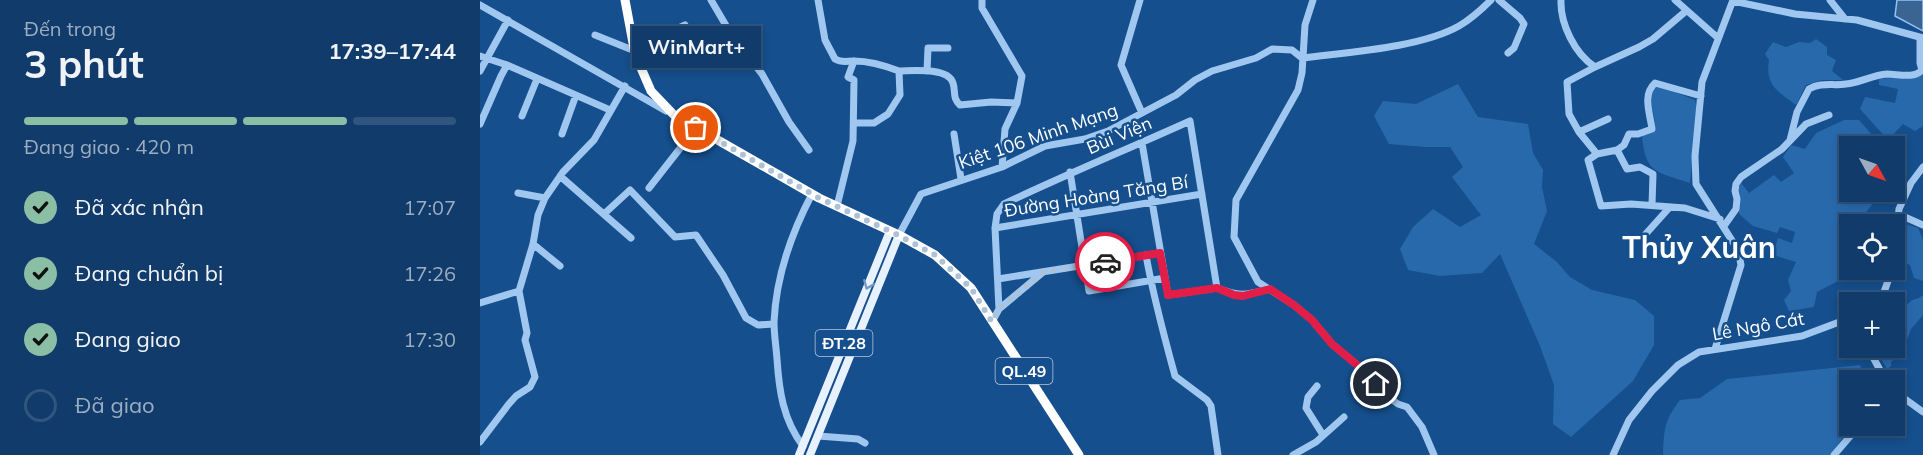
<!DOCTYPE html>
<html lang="vi">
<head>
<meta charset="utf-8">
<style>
	:root { --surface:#103b6a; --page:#1e4672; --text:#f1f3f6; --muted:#9cadc1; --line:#30557e; --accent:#8abfa5 }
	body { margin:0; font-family:Mulish,sans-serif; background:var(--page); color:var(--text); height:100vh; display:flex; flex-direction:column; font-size:22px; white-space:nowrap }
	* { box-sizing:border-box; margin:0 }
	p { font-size:20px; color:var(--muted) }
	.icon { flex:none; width:33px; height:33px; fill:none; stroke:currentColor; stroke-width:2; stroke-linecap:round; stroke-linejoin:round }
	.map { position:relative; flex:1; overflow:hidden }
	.side { display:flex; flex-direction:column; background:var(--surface); width:480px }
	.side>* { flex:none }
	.needle { width:39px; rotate:130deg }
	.buttons { position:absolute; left:1359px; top:136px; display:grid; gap:12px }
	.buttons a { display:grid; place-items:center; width:66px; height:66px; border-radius:0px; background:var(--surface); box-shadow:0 3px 9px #0003,0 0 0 2px var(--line); font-size:30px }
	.pin { position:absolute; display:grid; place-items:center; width:51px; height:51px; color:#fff; margin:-26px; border:3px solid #fff; border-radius:50%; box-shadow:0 2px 6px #0007 }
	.courier { position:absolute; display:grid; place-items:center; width:60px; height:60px; margin:-30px; border:4px solid #e11d48; border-radius:50%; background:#fff; color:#222; box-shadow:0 2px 8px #0007 }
	.bubble { position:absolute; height:42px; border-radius:0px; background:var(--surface); box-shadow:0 3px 9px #0003,0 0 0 2px var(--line); font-size:20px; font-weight:700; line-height:42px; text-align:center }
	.overview em { font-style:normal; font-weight:700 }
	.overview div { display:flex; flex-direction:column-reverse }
	.overview { display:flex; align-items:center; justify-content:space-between; height:102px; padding:0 24px }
	h1 { font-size:39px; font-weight:700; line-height:45px }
	.bar { display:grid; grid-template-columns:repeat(4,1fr); gap:9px 6px; align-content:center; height:72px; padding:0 24px }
	.bar i { height:8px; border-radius:4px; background:var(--line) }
	.bar .on { background:var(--accent) }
	.bar p { grid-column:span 4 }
	ol { padding:0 24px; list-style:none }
	li { display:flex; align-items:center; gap:18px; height:66px }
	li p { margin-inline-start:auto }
	li .icon { padding:6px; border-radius:50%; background:var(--accent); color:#111; stroke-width:4 }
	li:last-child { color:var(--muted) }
	li i { width:33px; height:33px; border:3px solid var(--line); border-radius:50% }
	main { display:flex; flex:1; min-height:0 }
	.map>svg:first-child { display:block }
	.green { fill:#2869ac }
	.water { fill:#3a6491; stroke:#92c3f3; stroke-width:1.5 }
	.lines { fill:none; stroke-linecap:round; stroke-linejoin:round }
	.minor { stroke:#a0c7f0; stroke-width:7 }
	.major { stroke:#e8f2ff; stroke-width:8 }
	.highway { stroke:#fff; stroke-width:9 }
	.oneway { stroke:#7498c0 }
	.done { stroke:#adc1d7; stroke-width:6; stroke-dasharray:0 10.8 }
	.route { stroke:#e11d48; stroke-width:8 }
	.labels { text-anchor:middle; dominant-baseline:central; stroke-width:5; stroke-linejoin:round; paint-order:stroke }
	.shield { fill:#154f8d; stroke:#b9cadd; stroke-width:1.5 }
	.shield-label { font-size:16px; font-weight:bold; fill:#fff }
	.street-label { font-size:18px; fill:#fff; stroke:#154f8d }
	.town-label { font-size:30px; font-weight:bold; fill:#fff; stroke:#154f8d }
</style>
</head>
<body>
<main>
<section class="side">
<div class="overview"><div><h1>3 phút</h1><p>Đến trong</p></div><em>17:39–17:44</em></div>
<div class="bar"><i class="on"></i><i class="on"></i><i class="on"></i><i></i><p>Đang giao · 420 m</p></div>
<ol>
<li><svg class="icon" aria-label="check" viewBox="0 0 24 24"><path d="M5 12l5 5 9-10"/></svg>Đã xác nhận<p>17:07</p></li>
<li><svg class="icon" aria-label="check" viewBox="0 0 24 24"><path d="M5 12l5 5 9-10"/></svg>Đang chuẩn bị<p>17:26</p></li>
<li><svg class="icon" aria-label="check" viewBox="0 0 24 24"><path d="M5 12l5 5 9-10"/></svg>Đang giao<p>17:30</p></li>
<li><i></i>Đã giao</li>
</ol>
</section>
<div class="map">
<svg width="1443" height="455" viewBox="0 0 1443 455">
	<rect width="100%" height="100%" fill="#154f8d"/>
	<path class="green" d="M1336 39 1347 47V55L1356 60 1352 71 1363 80H1342L1326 85 1316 105C1297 91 1285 85 1289 60L1285 54 1293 42 1306 47 1319 42 1330 43Z
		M1443 74V126L1435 131 1423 124 1408 140 1380 109 1385 97 1415 103 1418 89 1399 85V79C1414 77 1429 81 1443 74Z
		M978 84 998 117 1048 124 1053 153 1063 170 1062 187 1067 211 1054 244 1077 262 1090 277 1112 290 1155 300 1174 316V345L1153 381 1091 437 1073 424 1074 385 1060 346 1020 254 1002 273 960 276 928 270 920 249 933 227 953 209 980 227 1001 215 972 177 983 167 970 147H945L909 144 894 116 903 101 936 104Z
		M1177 85 1215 100 1217 109 1210 183C1177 172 1165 174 1162 135L1175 130C1177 113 1164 103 1177 85Z
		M1364 120H1379L1392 135 1383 147H1370L1369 165 1361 184 1369 188 1370 192H1394L1395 201 1383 216 1372 219 1358 244 1364 267 1360 280 1337 292 1334 307 1309 311 1304 300 1311 291 1308 280 1316 262 1293 255 1298 238 1312 243 1315 232 1300 227 1297 233 1273 226 1259 214 1258 189 1261 183 1269 193 1294 175 1301 182 1314 173 1303 157 1311 145 1325 149 1336 133Z
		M1423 223 1438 228 1443 239V281L1434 278 1430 265 1419 261Z
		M1443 295V315L1431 329 1423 350 1411 362V366L1407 369 1395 348H1414L1415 315 1432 300 1439 298Z
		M1380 365 1385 381H1370V426H1372L1350 455H1183C1184 429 1184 421 1200 400L1220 398 1247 379Z"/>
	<path class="water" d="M1417 0H1443V31L1415 16Z"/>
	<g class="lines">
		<path class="minor" d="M231 0 251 34 282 74 309 122 329 150
			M338 0 345 40 355 59C362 63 366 61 374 61 389 61 406 66 419 71
			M502 0V8L542 76 537 103 525 129 522 167
			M660 0 641 65 662 113
			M833 0 825 25 822 73 818 90 756 200 754 237 778 282 814 305 832 320 852 344 888 374 903 393 918 404 927 407 942 427 954 455
			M1019 0 1040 18 1044 24 1034 48 1028 53
			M1081 0C1080 24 1095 54 1115 67
			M1195 0 1238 38
			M1350 0 1365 19
			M1253 1 1315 14 1377 20 1443 38
			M0 5 186 111
			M115 35 155 51
			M155 54 178 38 205 25
			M0 56 27 65 130 110
			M822 58C867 52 940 48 979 26 991 19 1001 10 1011 0
			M0 71 28 20
			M447 71 448 48H468
			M42 116 57 79
			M374 123H394L408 114 420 95 419 71C432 71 468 67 473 83 476 92 472 98 480 105L511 102 537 103
			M0 124 21 76 27 65
			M1099 132 1128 119
			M82 134 96 95
			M474 134 481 179
			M1310 140 1317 112 1329 89C1341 82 1353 86 1366 84 1380 83 1392 75 1407 74 1418 74 1434 79 1442 70L1440 63V38
			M662 143 688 295 737 288
			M1137 150 1117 154 1108 160 1121 206 1151 204 1205 208 1240 219
			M1117 154 1099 132 1089 114 1087 82 1115 67 1159 47 1173 39 1206 11
			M590 172 609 291 685 278
			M80 176 151 238
			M169 188 216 128
			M38 193 65 198
			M1172 205 1173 174 1160 167 1147 169 1137 150 1144 145 1149 134H1158L1172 129C1170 113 1162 95 1175 83L1221 96
			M357 206 373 141 374 80 368 77 374 61
			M124 214 150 190 195 237 216 235 243 275 266 318 278 325 294 324
			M1418 214 1443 225
			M1244 226 1256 209 1257 199 1255 191 1256 184 1261 177 1302 149 1326 124 1349 115
			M515 228 722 194
			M419 235 441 194 522 167 565 146 605 139 628 131 696 95 715 80 732 71 776 58 792 49 812 50 822 58
			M1163 237 1189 208
			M53 244 80 266
			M666 255C673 296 684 336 695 376L727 400 731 406 738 455
			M1414 257 1419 209 1431 183 1443 167
			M518 279 680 253
			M737 288C760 297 766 295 790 289
			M0 303 39 291
			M1393 303 1404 292 1412 270
			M519 309 515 228 517 214 524 204C585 175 648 149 710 121L737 288
			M512 322 519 309 562 273
			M1388 348 1406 381
			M1235 349 1261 265 1258 250 1216 184 1215 156 1222 82 1253 0
			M837 386 828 397 826 408 843 435
			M1414 391 1443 412
			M338 436 378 439 385 443
			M0 442 28 405 36 396 50 387 55 377 45 340 47 333 39 291 53 244 58 215 65 198 83 172 114 140 145 86
			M323 446C303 420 299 390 297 359 296 346 294 334 294 322 296 277 312 232 332 194
			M813 455 836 442 864 417
			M1133 455 1149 420 1172 391 1198 365 1219 352 1322 336 1370 318
			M1354 455 1379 426"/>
		<path class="major" d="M319 455 410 231
			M330 455 419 235"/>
		<path class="highway" d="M145 0 155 54 171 91 194 115 339 198 419 235 455 255 491 288 599 455"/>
	</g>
	<defs><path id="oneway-chevron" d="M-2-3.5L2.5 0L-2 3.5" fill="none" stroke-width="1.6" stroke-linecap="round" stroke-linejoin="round" transform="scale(1.5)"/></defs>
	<use class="oneway" href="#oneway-chevron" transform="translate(388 285) rotate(112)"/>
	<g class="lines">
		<path class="done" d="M216 128 339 198 418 235 455 255 491 288 512 322 519 309 564 272 625 262"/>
		<path class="route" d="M625 262 680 253 688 295 737 288 754 295 763 296 790 289 814 305 832 320 852 344 888 374 896 384"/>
	</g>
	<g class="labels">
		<g class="shield">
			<rect x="335.5" y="330" width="57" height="26" rx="4.5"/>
			<rect x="515.5" y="358" width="57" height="26" rx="4.5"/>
		</g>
		<g class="shield-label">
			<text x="364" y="343">ĐT.28</text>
			<text x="544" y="371">QL.49</text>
		</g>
		<g class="street-label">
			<text transform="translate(639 135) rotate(-23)">Bùi Viện</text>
			<text transform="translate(558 136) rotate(-19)">Kiệt 106 Minh Mạng</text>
			<text transform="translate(616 196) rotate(-9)">Đường Hoàng Tăng Bí</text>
			<text transform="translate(1278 326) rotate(-10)">Lê Ngô Cát</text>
		</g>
		<g class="town-label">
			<text x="1219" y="247">Thủy Xuân</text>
		</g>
	</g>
</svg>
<div class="buttons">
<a><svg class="needle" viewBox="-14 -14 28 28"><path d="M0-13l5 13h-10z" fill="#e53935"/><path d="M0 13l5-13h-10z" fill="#9cadc1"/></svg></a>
<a><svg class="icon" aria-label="locate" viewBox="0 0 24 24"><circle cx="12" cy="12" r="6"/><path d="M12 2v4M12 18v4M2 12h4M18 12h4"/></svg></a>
<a>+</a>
<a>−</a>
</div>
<div class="pin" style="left:216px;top:128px;background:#ea580c"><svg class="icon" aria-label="bag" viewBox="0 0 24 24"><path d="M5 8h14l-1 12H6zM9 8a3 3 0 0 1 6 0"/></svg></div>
<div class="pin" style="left:896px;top:384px;background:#1f2937"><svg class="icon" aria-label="home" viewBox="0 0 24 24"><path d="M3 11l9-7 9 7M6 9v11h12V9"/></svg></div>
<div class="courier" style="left:625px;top:262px"><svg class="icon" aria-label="car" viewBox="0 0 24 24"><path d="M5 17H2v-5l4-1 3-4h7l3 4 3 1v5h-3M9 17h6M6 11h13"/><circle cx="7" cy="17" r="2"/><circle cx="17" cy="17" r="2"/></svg></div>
<div class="bubble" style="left:152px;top:26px;width:129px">WinMart+</div>
</div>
</main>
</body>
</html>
